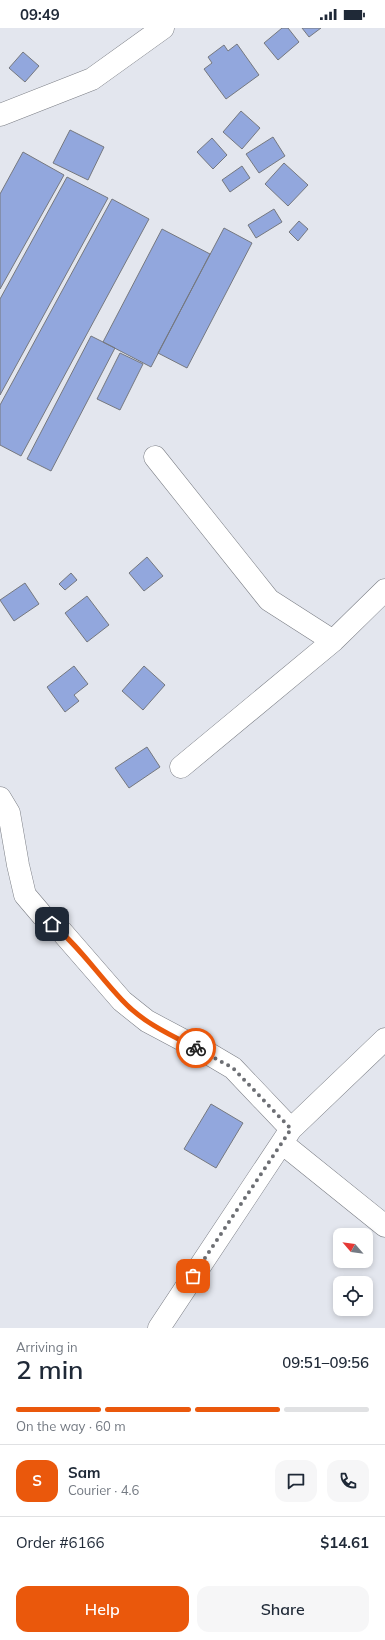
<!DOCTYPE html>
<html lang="en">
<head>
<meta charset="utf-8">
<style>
	:root { --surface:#fff; --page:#f6f6f7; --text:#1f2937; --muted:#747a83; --line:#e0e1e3; --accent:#ea580c }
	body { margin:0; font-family:Mulish,sans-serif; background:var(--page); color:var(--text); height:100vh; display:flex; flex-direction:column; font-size:15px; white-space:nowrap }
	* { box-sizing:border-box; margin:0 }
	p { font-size:13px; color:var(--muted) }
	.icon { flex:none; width:22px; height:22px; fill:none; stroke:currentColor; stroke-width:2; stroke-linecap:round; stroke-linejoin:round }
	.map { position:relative; height:1300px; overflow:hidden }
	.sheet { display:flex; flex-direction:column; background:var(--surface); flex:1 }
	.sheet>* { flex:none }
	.needle { width:26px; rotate:298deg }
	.tools { position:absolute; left:333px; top:1200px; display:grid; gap:8px }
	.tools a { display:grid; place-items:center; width:40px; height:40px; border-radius:8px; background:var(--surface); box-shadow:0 2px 6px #0003; font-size:20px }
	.pin { position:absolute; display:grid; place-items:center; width:34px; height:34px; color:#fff; margin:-17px; border-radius:8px; box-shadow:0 2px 6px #0006 }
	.courier { position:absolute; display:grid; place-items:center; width:40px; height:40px; margin:-20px; border:3px solid #ea580c; border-radius:50%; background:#fff; color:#222; box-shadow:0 1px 5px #0007 }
	.overview em { font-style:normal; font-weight:600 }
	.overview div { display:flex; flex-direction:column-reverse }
	.overview { display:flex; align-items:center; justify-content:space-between; height:68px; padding:0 16px }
	h1 { font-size:26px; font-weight:600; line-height:30px }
	.bar { display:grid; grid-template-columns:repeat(4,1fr); gap:6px 4px; align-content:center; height:48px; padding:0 16px }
	.bar i { height:5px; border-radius:3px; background:var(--line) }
	.bar .on { background:var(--accent) }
	.bar p { grid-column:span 4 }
	.line { display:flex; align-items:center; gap:10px; padding:0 16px; border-top:1px solid var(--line) }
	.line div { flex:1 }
	.round { display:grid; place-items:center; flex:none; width:42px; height:42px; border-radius:12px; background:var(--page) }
	.cta { display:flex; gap:8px; margin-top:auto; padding:8px 16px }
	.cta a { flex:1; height:46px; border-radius:12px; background:var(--accent); color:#fff; font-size:16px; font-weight:600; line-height:46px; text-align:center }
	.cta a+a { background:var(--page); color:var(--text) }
	.status { display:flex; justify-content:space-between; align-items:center; height:28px; padding:0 20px; background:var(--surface); direction:ltr }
	.status svg { height:11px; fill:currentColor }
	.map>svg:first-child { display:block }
	.building { fill:#92a7dd; stroke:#75787f }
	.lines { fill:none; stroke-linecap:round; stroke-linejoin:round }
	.minor-casing { stroke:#7a7d84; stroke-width:23 }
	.minor { stroke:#fff; stroke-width:22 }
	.done { stroke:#6d6f74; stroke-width:4; stroke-dasharray:0 7.2 }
	.route { stroke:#ea580c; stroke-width:5 }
</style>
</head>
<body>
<div class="status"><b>09:49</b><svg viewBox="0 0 49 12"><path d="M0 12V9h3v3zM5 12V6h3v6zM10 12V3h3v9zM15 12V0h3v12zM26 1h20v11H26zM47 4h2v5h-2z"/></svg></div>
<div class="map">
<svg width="385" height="1300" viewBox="0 0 385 1300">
	<rect width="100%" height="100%" fill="#e3e6ee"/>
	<path class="building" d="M282 0H288L299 14 278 32 264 15Z
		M302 0H321L309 9Z
		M237 16 259 47 226 71 204 41 212 35 208 29 224 17 228 23Z
		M23 24 39 38 25 54 9 40Z
		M241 83 260 100 242 121 223 104Z
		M70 102 104 119 88 152 53 135Z
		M273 109 285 128 259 145 246 126Z
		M212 110 227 127 213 141 197 124Z
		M23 124 64 147 0 261V166Z
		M284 135 308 157 288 178 265 156Z
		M242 138 250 150 230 164 222 152Z
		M67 149 108 170 0 367V271Z
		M112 171 149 191 21 428 0 417V377Z
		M274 181 282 194 256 210 248 197Z
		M299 193 308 201 298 213 289 204Z
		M224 200 252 215 187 340 158 325Z
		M162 201 210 226 151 339 103 314Z
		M91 308 115 320 51 443 27 431Z
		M120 325 143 336 120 382 97 371Z
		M147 529 163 548 144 563 129 545Z
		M71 545 77 552 65 562 59 556Z
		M25 555 39 576 14 593 0 572Z
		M87 568 109 597 87 614 65 585Z
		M74 638 88 656 74 667 79 673 65 684 47 659Z
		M144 638 165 657 143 682 122 663Z
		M147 719 160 739 129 760 115 740Z
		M211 1076 243 1095 216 1140 184 1121Z"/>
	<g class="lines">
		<defs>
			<path id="minor" d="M0 87 92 51 163 0
				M155 429 269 572 333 613
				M181 739 333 613 385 562
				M0 770 9 785 18 837 25 867 42 887 62 904 122 973 147 993 211 1027 233 1040 291 1101
				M282 1115 385 1198
				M159 1300 291 1101 385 1011"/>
		</defs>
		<use href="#minor" class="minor-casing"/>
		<use href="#minor" class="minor"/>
	</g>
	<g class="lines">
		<path class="done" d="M193 1248 291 1101 233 1040 196 1020"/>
		<path class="route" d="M52 896C79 918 98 947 122 972 142 994 170 1007 196 1020"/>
	</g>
</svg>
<div class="tools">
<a><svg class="needle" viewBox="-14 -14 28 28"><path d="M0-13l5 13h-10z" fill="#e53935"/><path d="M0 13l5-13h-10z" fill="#747a83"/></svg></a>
<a><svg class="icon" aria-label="locate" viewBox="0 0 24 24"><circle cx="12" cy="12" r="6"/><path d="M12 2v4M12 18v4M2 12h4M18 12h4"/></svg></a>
</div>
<div class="pin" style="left:193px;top:1248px;background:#ea580c"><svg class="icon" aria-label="bag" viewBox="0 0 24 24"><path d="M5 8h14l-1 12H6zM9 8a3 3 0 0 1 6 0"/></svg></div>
<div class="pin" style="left:52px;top:896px;background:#1f2937"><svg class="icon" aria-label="home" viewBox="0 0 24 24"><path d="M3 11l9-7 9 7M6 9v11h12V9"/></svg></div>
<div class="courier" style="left:196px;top:1020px"><svg class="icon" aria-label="bike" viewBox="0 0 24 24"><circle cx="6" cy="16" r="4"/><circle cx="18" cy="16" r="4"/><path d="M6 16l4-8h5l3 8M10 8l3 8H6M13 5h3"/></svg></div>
</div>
<section class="sheet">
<div class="overview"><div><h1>2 min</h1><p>Arriving in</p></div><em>09:51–09:56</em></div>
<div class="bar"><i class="on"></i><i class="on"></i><i class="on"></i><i></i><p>On the way · 60 m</p></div>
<div class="line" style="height:72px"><b class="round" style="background:var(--accent);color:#fff">S</b><div><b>Sam</b><p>Courier · 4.6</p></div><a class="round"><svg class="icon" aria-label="chat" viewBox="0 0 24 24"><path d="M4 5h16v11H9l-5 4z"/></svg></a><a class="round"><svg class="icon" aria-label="phone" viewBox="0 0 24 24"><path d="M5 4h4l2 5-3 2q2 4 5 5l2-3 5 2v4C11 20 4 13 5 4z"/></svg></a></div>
<div class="line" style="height:52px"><div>Order #6166</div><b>$14.61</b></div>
<div class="cta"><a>Help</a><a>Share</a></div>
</section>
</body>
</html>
